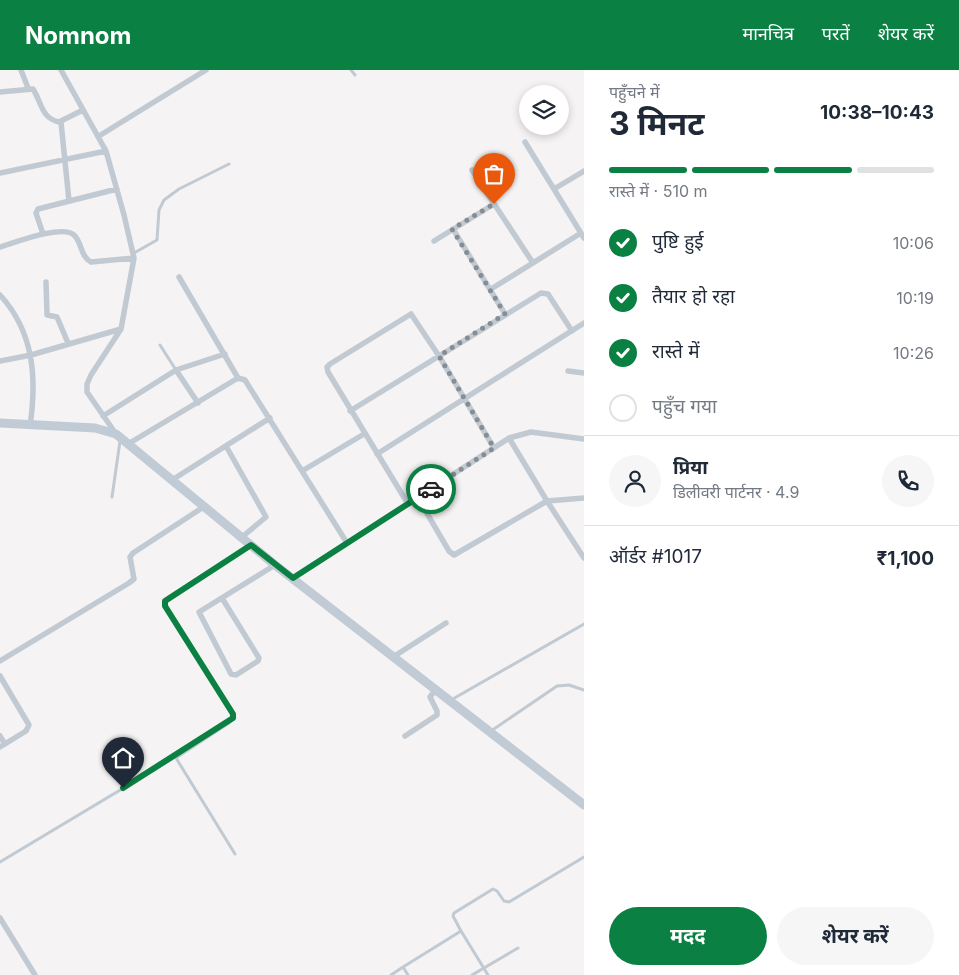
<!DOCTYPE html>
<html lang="hi">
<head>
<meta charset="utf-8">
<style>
	:root { --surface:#fff; --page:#f6f6f7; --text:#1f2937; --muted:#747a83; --line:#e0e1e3; --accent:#0b8043 }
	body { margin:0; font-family:Inter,"Noto Sans Devanagari",sans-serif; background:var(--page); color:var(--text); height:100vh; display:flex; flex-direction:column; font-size:19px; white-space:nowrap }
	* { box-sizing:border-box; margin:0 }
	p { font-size:16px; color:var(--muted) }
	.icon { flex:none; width:28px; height:28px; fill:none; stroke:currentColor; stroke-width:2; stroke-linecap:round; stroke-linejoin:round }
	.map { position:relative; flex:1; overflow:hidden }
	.side { display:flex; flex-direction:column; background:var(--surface); width:375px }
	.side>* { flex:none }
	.fabs { position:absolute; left:519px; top:15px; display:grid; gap:10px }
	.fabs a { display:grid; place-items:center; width:50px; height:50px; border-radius:50%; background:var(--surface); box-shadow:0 2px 8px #0003; font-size:25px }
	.pin { position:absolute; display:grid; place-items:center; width:42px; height:42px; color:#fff; margin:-51px -21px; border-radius:50% 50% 50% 0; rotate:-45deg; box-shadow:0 0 5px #0007 }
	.pin .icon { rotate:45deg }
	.courier { position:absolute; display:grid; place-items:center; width:50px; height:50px; margin:-25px; border:4px solid #0b8043; border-radius:50%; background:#fff; color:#222; box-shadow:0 1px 6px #0007 }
	.summary em { font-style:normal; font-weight:700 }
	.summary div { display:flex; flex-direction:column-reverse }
	.summary { display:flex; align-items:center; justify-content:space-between; height:85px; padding:0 25px }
	h1 { font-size:32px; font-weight:700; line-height:38px }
	.bar { display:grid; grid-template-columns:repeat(4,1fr); gap:8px 5px; align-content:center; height:60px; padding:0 25px }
	.bar i { height:6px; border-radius:4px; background:var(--line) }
	.bar .on { background:var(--accent) }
	.bar p { grid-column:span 4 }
	.line { display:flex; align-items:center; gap:12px; padding:0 25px; border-top:1px solid var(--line) }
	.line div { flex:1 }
	.round { display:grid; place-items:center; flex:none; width:52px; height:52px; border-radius:26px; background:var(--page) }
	ol { padding:0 25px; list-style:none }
	li { display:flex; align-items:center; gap:15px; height:55px }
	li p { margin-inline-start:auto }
	li .icon { padding:5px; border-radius:50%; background:var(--accent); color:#fff; stroke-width:4 }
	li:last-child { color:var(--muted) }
	li i { width:28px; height:28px; border:2px solid var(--line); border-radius:50% }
	.primary-button { display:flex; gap:10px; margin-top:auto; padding:10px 25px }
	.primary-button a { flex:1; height:58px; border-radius:30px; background:var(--accent); color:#fff; font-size:20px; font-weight:700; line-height:58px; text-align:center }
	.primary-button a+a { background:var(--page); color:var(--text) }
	header { display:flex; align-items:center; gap:30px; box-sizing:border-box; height:70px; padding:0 25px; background:var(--accent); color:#fff }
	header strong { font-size:24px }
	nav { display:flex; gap:28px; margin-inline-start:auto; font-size:18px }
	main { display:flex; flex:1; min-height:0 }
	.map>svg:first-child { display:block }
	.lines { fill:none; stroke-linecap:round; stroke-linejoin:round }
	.lane { stroke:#c1cad2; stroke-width:3 }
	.street { stroke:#c1cad2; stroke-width:5.5 }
	.secondary { stroke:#c1cbd6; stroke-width:9 }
	.done { stroke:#868d94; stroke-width:5; stroke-dasharray:0 9 }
	.route { stroke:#0b8043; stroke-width:6 }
</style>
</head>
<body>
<header>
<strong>Nomnom</strong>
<nav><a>मानचित्र</a><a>परतें</a><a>शेयर करें</a></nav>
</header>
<main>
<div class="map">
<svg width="584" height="905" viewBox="0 0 584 905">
	<rect width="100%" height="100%" fill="#f5f3f3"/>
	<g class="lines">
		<path class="lane" d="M351 0 355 5
			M134 183 157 170 159 140 164 130 179 119 229 94
			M160 275 176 300
			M112 427 120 371
			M451 630 584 554
			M491 661 557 616 569 615 584 620
			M235 784 176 688 229 653 233 648V644L164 533 250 475
			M0 792 177 686
			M461 861 488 905
			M391 905 403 897
			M408 905 403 897 461 861 453 846 454 843 493 819 497 821 504 831 509 832 584 787
			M472 905 518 878"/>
		<path class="street" d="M21 0 28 18
			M61 0 106 81 124 145 134 188 121 259 91 305 87 314V322L116 364
			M0 22 33 19C42 33 41 48 59 52L83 40
			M61 52 69 131
			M99 66 206 0
			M525 72 584 168
			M472 100 533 193
			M0 103 106 81
			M554 119 584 101
			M453 159 505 244
			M43 164 36 143 38 139 117 119
			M434 171 494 134
			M0 177C14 173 64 153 75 166 82 174 81 187 91 192L134 188
			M179 207 238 308 245 310 347 473
			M46 212 47 245 57 247 68 273
			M491 219 581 163
			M0 225C34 262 37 308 30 356
			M0 291 31 285 121 259
			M176 300 198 333
			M568 301 584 303
			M350 341 541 223 548 224 572 261
			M103 346 176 300 225 284
			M509 368 547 431 584 428
			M128 374 238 308
			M226 376 266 447 242 467
			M377 384 584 253
			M302 401 364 364
			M172 410 270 348
			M418 428 449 481 454 485 547 431 584 488
			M408 434 328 302 327 297 330 294 411 244 439 286 494 378
			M293 508 509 368 531 362 584 369
			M222 528 259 588 258 591 236 605 231 604 199 542 275 495
			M393 587 446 553
			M0 591 129 513 134 509 130 487 133 483 205 436
			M0 606 29 655 26 661 0 677
			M0 666 5 674
			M405 666 437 645V641L430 627 436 619
			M0 848 35 905"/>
		<path class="secondary" d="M0 353 95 358 116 364 275 495 584 735"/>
	</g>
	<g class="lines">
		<path class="done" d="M431 419 494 378 439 286 505 244 452 159 494 134"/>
		<path class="route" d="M123 718 233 648V644L165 536V531L251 475 293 508 431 419"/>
	</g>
</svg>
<div class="fabs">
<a><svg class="icon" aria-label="layers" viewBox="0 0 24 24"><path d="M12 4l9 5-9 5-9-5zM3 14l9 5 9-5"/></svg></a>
</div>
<div class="pin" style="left:494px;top:134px;background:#ea580c"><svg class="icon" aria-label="bag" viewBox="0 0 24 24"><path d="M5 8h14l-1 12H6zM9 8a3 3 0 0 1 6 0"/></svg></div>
<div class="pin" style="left:123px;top:718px;background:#1f2937"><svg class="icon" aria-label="home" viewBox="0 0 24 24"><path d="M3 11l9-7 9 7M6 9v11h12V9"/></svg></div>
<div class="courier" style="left:431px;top:419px"><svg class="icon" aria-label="car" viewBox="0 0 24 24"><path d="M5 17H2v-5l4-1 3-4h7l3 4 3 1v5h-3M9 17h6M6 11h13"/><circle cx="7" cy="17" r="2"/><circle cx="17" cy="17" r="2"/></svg></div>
</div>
<section class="side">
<div class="summary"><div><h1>3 मिनट</h1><p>पहुँचने में</p></div><em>10:38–10:43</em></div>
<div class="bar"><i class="on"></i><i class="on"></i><i class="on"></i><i></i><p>रास्ते में · 510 m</p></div>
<ol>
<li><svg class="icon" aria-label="check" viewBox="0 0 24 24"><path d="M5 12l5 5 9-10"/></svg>पुष्टि हुई<p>10:06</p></li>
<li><svg class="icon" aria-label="check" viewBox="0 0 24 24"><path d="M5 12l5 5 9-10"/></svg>तैयार हो रहा<p>10:19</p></li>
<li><svg class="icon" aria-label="check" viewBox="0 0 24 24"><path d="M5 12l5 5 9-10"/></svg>रास्ते में<p>10:26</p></li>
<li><i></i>पहुँच गया</li>
</ol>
<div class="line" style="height:90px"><a class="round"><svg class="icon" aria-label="person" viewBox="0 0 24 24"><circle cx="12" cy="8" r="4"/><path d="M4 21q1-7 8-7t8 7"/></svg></a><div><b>प्रिया</b><p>डिलीवरी पार्टनर · 4.9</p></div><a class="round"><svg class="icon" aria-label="phone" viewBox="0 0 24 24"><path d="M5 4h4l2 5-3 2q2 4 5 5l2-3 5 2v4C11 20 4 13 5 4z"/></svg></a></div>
<div class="line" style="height:65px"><div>ऑर्डर #1017</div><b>₹1,100</b></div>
<div class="primary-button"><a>मदद</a><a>शेयर करें</a></div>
</section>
</main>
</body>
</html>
